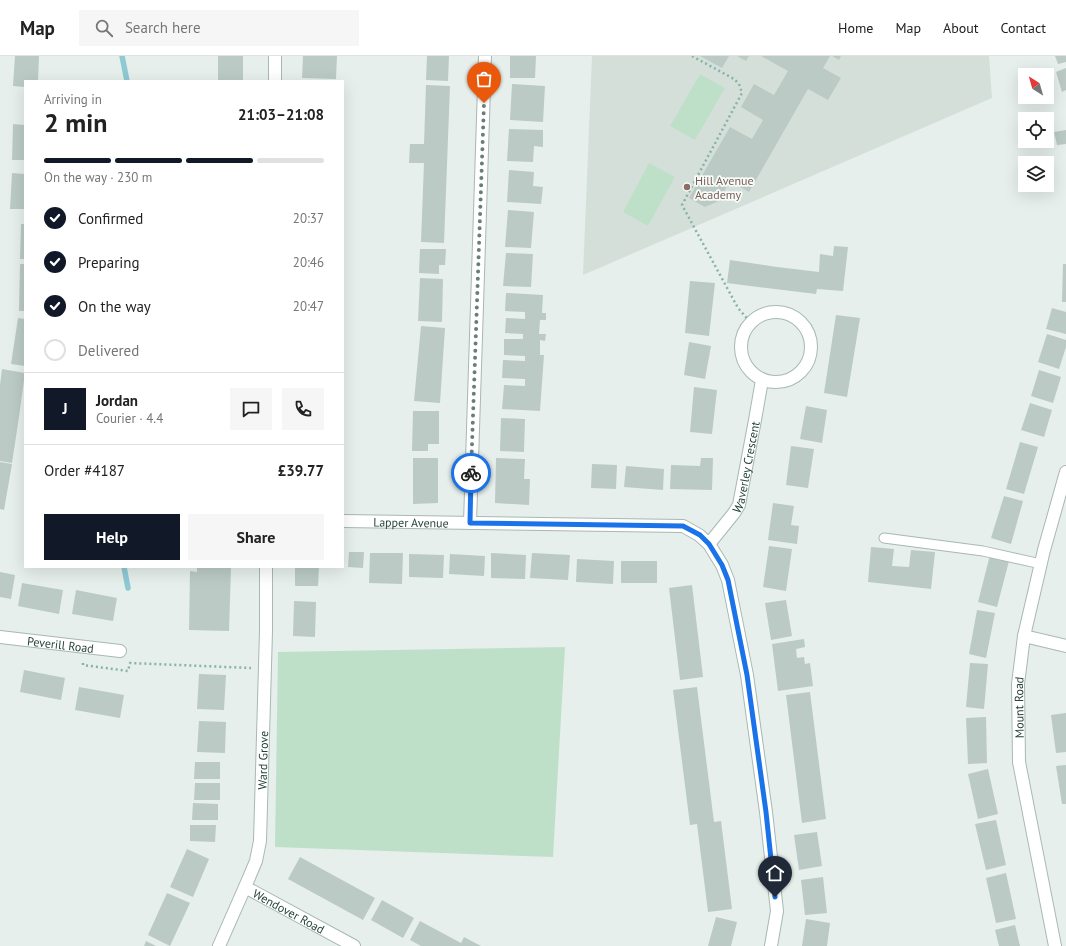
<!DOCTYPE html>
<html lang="en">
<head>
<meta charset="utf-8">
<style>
	:root { --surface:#fff; --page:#f6f6f6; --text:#222; --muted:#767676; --line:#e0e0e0; --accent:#111827 }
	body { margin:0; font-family:"PT Sans",sans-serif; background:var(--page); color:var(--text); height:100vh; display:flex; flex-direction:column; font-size:15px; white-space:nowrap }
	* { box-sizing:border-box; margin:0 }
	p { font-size:13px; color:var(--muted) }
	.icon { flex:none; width:22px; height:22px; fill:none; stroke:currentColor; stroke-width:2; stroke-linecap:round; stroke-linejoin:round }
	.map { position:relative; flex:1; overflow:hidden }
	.sheet { position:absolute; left:24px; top:24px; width:320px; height:488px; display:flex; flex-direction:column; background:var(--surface); border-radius:0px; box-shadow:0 4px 16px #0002 }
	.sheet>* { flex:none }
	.needle { width:26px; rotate:323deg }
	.tools { position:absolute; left:1018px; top:12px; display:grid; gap:8px }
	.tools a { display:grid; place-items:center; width:36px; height:36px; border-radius:0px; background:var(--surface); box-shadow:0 4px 16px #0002; font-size:20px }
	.pin { position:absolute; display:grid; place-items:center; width:34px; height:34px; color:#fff; margin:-41px -17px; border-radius:50% 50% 50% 0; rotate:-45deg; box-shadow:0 0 4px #0007 }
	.pin .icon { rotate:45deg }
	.courier { position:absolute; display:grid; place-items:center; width:40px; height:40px; margin:-20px; border:3px solid #1a73e8; border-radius:50%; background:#fff; color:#222; box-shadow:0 1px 5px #0007 }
	.head em { font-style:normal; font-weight:800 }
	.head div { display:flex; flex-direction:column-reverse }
	.head { display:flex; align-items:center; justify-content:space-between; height:68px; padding:0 20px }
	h1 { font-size:26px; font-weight:800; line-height:30px }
	.bar { display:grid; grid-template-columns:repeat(4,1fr); gap:6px 4px; align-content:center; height:48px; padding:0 20px }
	.bar i { height:5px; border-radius:3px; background:var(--line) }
	.bar .on { background:var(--accent) }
	.bar p { grid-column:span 4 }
	.line { display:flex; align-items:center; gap:10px; padding:0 20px; border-top:1px solid var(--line) }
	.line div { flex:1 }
	.round { display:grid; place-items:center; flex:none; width:42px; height:42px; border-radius:0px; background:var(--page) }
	ol { padding:0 20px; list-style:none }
	li { display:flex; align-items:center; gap:12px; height:44px }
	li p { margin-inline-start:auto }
	li .icon { padding:4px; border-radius:50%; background:var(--accent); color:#fff; stroke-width:4 }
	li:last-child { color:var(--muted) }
	li i { width:22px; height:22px; border:2px solid var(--line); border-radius:50% }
	.button { display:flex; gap:8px; margin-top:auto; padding:8px 20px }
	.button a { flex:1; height:46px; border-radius:0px; background:var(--accent); color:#fff; font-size:16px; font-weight:800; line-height:46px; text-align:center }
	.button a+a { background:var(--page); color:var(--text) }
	header { display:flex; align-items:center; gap:24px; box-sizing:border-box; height:56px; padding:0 20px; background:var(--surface); border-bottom:1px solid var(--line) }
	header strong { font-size:19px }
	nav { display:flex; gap:22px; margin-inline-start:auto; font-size:14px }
	.search { width:280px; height:36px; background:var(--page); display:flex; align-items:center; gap:10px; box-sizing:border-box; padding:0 14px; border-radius:0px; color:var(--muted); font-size:15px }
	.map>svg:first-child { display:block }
	.built { fill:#d4dfda }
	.green { fill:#bfe0c8 }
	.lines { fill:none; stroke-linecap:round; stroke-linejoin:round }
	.stream { stroke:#8ec9d4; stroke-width:5.5 }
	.building { fill:#bbcac4 }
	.service-casing { stroke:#a8b8b2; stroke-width:11 }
	.minor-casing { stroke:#a8b8b2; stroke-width:14 }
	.path { stroke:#86b3a5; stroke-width:2.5; stroke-dasharray:2 3; stroke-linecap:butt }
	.service { stroke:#fff; stroke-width:9 }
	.minor { stroke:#fff; stroke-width:12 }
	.done { stroke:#687f78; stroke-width:4; stroke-dasharray:0 7.2 }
	.route { stroke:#1a73e8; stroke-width:5 }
	.education-dot { fill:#8d6e63; stroke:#f7fbf9; stroke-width:1.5 }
	.labels { text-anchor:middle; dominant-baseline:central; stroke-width:3.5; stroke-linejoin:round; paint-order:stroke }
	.education-label { font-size:12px; fill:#785e54; stroke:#f7fbf9; text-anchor:start }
	.street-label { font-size:12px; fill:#24423a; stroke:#f7fbf9 }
</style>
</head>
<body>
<header>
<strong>Map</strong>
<div class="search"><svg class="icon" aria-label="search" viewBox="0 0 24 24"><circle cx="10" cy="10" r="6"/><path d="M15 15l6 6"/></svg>Search here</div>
<nav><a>Home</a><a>Map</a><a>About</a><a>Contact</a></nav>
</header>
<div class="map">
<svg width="1066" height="890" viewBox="0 0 1066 890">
	<rect width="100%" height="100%" fill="#e6efeb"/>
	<path class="built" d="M592 0H989L992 42 583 219Z"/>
	<path class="green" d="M700 18 725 32 695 84 670 70Z
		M649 107 675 121 648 170 623 156Z
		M565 591 553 801 275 791 278 596Z"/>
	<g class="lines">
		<path class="stream" d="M122 0 127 25
			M124 511 128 532"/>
	</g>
	<path class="building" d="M15 0H39L38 25H25V31L13 30Z
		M218 0H243V25H218Z
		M303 0H337L336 23 302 22Z
		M427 0H449L448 25 426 24Z
		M510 0H536L535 22H510Z
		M700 0H729L722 12Z
		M737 0H749L746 5Z
		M761 0H830L823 12 841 22 828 44 808 33 749 136 730 125 719 145 705 151 689 142 730 71 752 83 763 64 741 51 754 28 774 39 788 15Z
		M832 0H841L839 4Z
		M1055 0H1066V6L1058 8Z
		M1066 12V34L1062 36 1056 16Z
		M512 28 545 30 543 66 510 64Z
		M426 29 450 30 444 187 421 186 424 107H409L410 88H424Z
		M13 68 25 69V104H12Z
		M509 73 543 74V91L534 90 533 106 507 105Z
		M1066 74V88L1057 89 1054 76Z
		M509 114 534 116 533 130 543 131 541 148 507 146Z
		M12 117 25 118V153H10Z
		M508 154 534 156 531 192 505 191Z
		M21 168H25V203H20Z
		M834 190 848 191 843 235 817 233 816 238 775 233 727 227 730 204 777 211 819 216 820 198 833 200Z
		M420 193H446L445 209H439V218L419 217Z
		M506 197 533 198 531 231 503 230Z
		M20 208H25V255H19Z
		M1063 208H1066V246H1062Z
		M420 222 443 223 442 266 418 265Z
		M690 225 715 227 709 280 685 277Z
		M506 237 543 239 542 257H546V264H540L539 278H546L545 285 540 284V299H544L540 355 502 353 504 329 525 330V323L502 322 503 304 525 305V300L504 299V283H523V278L505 277 506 262 525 263V256L505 255Z
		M1052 252 1066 256V278L1046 273Z
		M836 259 860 262 847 341 824 337Z
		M18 262 25 263V310L11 308Z
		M421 270 445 272 440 347 414 345Z
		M1047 278 1066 284V291L1059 313 1038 306Z
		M689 286 711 290 705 323 684 319Z
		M2 313 25 317 19 361 12 407 0 405V329Z
		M1039 314 1061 321 1053 347 1031 340Z
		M694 331 717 334 712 378 690 376Z
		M1030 347 1052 354 1044 381 1021 374Z
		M806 350 827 354 822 387 800 383Z
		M413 355H439V388H428V395H412Z
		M501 362 525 363 524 396 500 395Z
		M1020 386 1038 391 1024 438 1006 433Z
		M791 390 814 393 808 432 786 429Z
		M413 402H438V447L413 448Z
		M496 402 525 403 524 423H530L529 449 495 447Z
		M701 402H713L712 434 670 433 671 409 700 410Z
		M0 406 12 408 4 454 0 453Z
		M592 408 617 409 616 433 591 432Z
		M626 410 664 413 663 434 624 431Z
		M1004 440 1023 445 1011 488 991 482Z
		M773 447 794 450 791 469 799 470 797 488 768 484Z
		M769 490 792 493 786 535 763 531Z
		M871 491 894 493 892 510 909 511 911 494 935 496 931 533 868 526Z
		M349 496H364L363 512 348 511Z
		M370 497H403L402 528 369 527Z
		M491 497 526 499 525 523 491 522Z
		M532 497 570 499 568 524 530 522Z
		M409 498 444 499 443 522 409 521Z
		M450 498 485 500 484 520 449 518Z
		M990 499 1009 505 997 551 978 546Z
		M577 503 614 505 613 528 576 526Z
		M621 505H657V527H621Z
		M197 511H231L229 575 189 574 190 515 197 516Z
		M295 511H319L318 530H295Z
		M0 516 15 519 11 543 0 541Z
		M22 527 63 534 59 558 18 550Z
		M692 529 703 621 680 624 669 532Z
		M76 534 117 542 113 565 72 558Z
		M786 544 792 580 771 584 765 547Z
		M294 545 316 546 315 581 293 580Z
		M977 554 995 557 986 602 969 598Z
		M804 583 805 591 796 593 797 602 804 601 805 608 810 607 813 630 778 635 772 588Z
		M970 607 988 608 984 653 966 651Z
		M24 614 65 622 61 644 20 636Z
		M199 618 226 619 224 654 197 653Z
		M79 631 124 639 120 662 75 654Z
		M697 631 714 766 721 765 732 853 708 856 697 768 690 769 673 634Z
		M810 636 826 763 802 767 786 639Z
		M1066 657V696L1056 697 1051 659Z
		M986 661 987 707 968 708 966 662Z
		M199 665 226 666 225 697 197 696Z
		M195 706H220V723H194Z
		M1066 709V748H1062L1056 710Z
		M988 713 998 758 978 763 968 718Z
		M195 727H220V744H194Z
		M193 747 218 748V764H192Z
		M996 764 1006 809 986 814 975 768Z
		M190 769H216L215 786 190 785Z
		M817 776 822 810 799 814 794 779Z
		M187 793 209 803 193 841 170 831Z
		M300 801 375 842 363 864 288 823Z
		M1006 817 1016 863 996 867 986 822Z
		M823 821 827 857 805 859 801 824Z
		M167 837 190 847 170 890 148 879Z
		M382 844 414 862 403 882 371 864Z
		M716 861 737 866 731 890H708Z
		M806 863 830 867 827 890H802Z
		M420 865 461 887 464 881 481 890H421L410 884Z
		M1015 869 1020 890H999L995 874Z
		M146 885 156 890H144Z"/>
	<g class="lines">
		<defs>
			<path id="service" d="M884 482 983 495 1041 508"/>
			<g id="minor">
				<path d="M275 25V0"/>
				<circle cx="776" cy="291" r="35"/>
				<path id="s1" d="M343 465 683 470 699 479 709 488 722 509 728 524 747 619 766 756 777 855 771 890"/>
				<path d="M470 467 485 0"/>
				<path id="s2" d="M709 488 734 457 739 449 755 364 762 324"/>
				<path d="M1024 580 1066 590"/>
				<path id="s3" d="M0 581 120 595"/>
				<path id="s4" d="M245 831 354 890"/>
				<path id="s5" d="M219 890 245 831 256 805 260 785 266 575V511"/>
				<path id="s6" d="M1055 890 1019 706 1018 628 1024 580 1044 494 1066 416"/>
			</g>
		</defs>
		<use href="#service" class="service-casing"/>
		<use href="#minor" class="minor-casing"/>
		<path class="path" d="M692 0 734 23 739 28 742 37 682 149 738 252 751 267
			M83 607V609L128 615 130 607 251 612"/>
		<use href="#service" class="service"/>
		<use href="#minor" class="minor"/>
	</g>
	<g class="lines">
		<path class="done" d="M471 417 484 47"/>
		<path class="route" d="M471 417 470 467 683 470 700 479 709 488 722 509 728 524 747 619 766 756 775 841"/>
	</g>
	<circle class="education-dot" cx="687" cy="131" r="4"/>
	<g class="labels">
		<g class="education-label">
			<text x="695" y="124">Hill Avenue<tspan x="695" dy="14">Academy</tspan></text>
		</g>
		<g class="street-label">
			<text stroke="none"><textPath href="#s2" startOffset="88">Waverley Crescent</textPath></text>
			<text stroke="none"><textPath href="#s1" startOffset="68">Lapper Avenue</textPath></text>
			<text stroke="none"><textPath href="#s3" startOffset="61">Peverill Road</textPath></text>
			<text stroke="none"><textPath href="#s6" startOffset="242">Mount Road</textPath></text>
			<text stroke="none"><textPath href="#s5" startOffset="194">Ward Grove</textPath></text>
			<text stroke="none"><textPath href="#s4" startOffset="50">Wendover Road</textPath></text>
		</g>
	</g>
</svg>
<div class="tools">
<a><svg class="needle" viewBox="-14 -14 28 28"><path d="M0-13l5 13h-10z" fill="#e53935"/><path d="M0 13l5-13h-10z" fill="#767676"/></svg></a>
<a><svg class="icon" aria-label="locate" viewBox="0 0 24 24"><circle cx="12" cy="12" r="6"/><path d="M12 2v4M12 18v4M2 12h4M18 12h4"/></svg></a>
<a><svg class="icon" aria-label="layers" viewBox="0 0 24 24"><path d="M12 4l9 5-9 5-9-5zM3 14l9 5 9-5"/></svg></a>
</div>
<div class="pin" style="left:484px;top:47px;background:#ea580c"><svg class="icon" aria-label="bag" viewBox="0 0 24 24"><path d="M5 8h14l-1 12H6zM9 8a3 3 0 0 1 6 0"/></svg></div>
<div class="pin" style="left:775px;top:841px;background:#1f2937"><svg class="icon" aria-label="home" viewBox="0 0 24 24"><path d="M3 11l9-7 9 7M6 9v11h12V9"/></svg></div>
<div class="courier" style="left:471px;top:417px"><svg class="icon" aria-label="bike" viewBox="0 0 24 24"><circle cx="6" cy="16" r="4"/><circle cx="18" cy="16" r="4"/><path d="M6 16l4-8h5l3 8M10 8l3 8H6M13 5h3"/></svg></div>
<section class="sheet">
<div class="head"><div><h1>2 min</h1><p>Arriving in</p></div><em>21:03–21:08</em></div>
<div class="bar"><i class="on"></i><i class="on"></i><i class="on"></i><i></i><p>On the way · 230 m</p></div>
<ol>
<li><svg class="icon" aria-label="check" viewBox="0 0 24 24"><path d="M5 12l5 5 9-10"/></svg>Confirmed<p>20:37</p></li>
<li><svg class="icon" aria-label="check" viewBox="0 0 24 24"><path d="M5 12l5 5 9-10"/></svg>Preparing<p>20:46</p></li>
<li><svg class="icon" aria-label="check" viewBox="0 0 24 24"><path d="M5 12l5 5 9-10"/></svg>On the way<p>20:47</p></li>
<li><i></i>Delivered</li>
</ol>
<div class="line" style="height:72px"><b class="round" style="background:var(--accent);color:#fff">J</b><div><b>Jordan</b><p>Courier · 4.4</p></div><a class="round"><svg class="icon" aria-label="chat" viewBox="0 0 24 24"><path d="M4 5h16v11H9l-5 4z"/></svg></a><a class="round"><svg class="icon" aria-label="phone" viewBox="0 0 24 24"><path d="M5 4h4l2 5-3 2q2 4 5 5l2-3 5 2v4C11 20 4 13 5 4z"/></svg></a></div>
<div class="line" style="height:52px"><div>Order #4187</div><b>£39.77</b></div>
<div class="button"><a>Help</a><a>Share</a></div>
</section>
</div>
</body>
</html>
